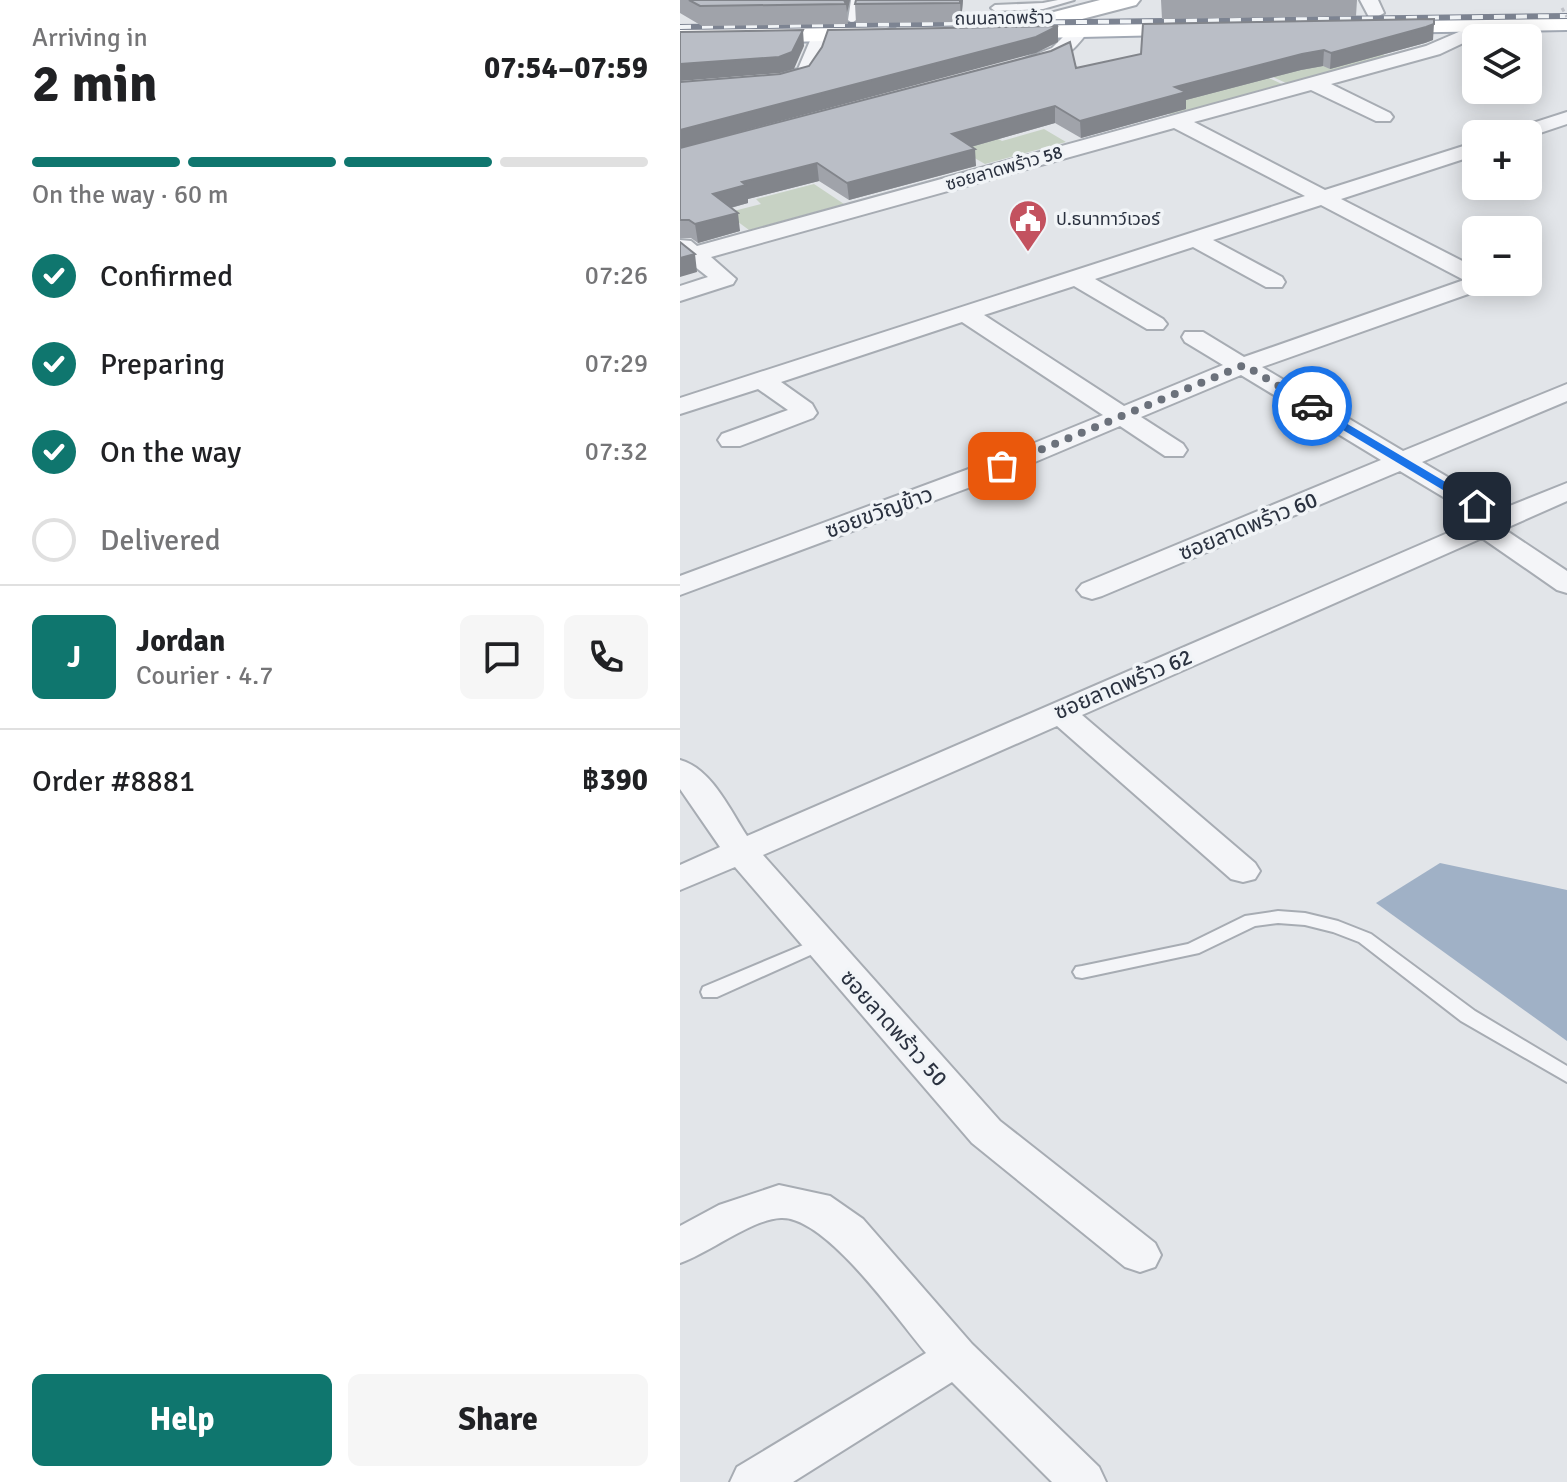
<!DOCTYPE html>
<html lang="en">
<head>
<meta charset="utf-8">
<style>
	:root { --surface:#fff; --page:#f6f6f6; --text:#202124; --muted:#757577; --line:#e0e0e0; --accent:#0f766e }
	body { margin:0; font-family:Signika,"Noto Sans Thai",sans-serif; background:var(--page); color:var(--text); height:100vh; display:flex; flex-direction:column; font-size:30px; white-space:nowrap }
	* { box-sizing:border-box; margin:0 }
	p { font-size:26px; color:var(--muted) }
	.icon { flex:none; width:44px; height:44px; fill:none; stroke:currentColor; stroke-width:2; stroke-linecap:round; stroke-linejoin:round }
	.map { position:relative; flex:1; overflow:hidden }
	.panel { display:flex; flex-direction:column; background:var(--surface); width:680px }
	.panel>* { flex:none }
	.tools { position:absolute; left:782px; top:24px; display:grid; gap:16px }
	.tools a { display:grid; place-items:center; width:80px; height:80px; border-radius:12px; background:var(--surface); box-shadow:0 4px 20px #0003; font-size:40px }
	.pin { position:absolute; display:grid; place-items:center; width:68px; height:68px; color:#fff; margin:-34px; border-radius:16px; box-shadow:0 4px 12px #0006 }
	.courier { position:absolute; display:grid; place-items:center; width:80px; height:80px; margin:-40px; border:6px solid #1a73e8; border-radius:50%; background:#fff; color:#222; box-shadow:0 2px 10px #0007 }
	.headline em { font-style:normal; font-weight:700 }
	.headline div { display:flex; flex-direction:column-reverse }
	.headline { display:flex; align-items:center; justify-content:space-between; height:136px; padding:0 32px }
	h1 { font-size:52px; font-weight:700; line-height:60px }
	.bar { display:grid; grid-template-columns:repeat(4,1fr); gap:12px 8px; align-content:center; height:96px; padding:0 32px }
	.bar i { height:10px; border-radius:6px; background:var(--line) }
	.bar .active { background:var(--accent) }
	.bar p { grid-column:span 4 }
	.line { display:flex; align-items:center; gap:20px; padding:0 32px; border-top:2px solid var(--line) }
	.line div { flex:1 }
	.round { display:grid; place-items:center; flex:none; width:84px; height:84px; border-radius:12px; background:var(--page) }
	ol { padding:0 32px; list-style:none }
	li { display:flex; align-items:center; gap:24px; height:88px }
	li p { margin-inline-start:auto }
	li .icon { padding:8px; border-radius:50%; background:var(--accent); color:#fff; stroke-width:4 }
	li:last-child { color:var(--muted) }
	li i { width:44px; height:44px; border:4px solid var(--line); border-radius:50% }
	.cta { display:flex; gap:16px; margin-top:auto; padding:16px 32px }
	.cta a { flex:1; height:92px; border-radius:12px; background:var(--accent); color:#fff; font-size:32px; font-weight:700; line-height:92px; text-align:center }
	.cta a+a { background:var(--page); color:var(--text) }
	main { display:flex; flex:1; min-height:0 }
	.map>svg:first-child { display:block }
	.green { fill:#c7d2c4 }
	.water { fill:#a0b1c6 }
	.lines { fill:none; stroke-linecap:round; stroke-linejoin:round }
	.service-casing { stroke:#a7acb3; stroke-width:4 }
	.minor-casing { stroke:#a7acb3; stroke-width:4 }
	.secondary-casing { stroke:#a7acb3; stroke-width:4 }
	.primary-casing { stroke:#a2a9b4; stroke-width:4 }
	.service { fill:#f4f5f8; fill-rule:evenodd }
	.minor { fill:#f4f5f8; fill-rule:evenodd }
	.secondary { fill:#fff; fill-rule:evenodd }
	.primary { fill:#fff; fill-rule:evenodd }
	.rail-casing { stroke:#7d8492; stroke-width:6 }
	.rail { stroke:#f1f4f7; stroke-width:4; stroke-dasharray:11; stroke-linecap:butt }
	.path-bridge { stroke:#c0c2c8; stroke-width:3; stroke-dasharray:4 4; stroke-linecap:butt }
	.wall { fill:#a0a3aa }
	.shaded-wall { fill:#82858b }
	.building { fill:#babec6; stroke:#82858b; stroke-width:2 }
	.route { fill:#1a73e8 }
	.done { stroke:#6b717b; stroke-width:8; stroke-dasharray:0 14.4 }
	.labels { text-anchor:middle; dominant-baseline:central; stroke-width:7; stroke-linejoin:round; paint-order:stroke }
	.far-street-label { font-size:18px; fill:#2b3240; stroke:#f1f4f7 }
	.far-poi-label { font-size:18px; fill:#2b3240; stroke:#f1f4f7; text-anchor:start }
	.street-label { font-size:22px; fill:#2b3240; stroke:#f1f4f7 }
</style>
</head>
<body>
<main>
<section class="panel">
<div class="headline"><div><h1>2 min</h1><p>Arriving in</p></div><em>07:54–07:59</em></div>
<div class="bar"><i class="active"></i><i class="active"></i><i class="active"></i><i></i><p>On the way · 60 m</p></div>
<ol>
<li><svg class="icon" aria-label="check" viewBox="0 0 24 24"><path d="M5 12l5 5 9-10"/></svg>Confirmed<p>07:26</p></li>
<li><svg class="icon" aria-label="check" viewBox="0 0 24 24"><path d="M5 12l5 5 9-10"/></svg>Preparing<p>07:29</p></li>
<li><svg class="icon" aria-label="check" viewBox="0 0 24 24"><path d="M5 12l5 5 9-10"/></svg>On the way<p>07:32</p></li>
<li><i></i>Delivered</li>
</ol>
<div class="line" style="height:144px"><b class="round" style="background:var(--accent);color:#fff">J</b><div><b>Jordan</b><p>Courier · 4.7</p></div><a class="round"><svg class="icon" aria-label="chat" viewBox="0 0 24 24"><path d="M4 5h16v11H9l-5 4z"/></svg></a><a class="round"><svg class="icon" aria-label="phone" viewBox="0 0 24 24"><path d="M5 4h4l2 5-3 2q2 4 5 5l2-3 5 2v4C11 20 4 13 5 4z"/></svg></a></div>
<div class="line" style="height:104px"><div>Order #8881</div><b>฿390</b></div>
<div class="cta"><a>Help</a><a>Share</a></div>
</section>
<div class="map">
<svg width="887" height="1482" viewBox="0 0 887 1482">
	<rect width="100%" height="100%" fill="#e2e5e9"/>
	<path class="green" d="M528 50 602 84 492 115 420 79Z
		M539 53 715 55 606 83Z
		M364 129 386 142 305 164 277 148 315 137 322 141Z
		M134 184 164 204 69 230 46 213 81 204 76 199Z"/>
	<path class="water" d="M760 863 887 890V1041L696 903Z"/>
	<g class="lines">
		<defs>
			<path id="service" d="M171 0H179L176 20 172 23 168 20Z
				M378 0H394L363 9 315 11 311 8 315 5 363 3Z
				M598 911 625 913 658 921 691 934 795 1011 887 1066V1082L781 1021 679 942 653 932 625 925 598 923 575 926 519 953 402 978 396 977 393 972 396 967 402 966 508 944 565 916Z
				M140 938 146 940 149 944 146 948 37 997H23L21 992 23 987Z"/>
			<path id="minor" d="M680 0H698L704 13 695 18 689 17Z
				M809 19 818 24 815 28 760 54 651 84 710 113 713 117 710 121H696L631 90 514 122 645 190 796 142V155L661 199 796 268V282H811L808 287 582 367 723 451 887 384V401L742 462 822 509 887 483V501L824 529 887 571V593L877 590 802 538 402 715 575 863 580 871 575 879 563 882 551 879 377 726 83 855 320 1121 475 1243 481 1255 475 1267 460 1272 445 1267 292 1143 55 867 0 890V865L40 847 0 789V760C31 768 50 810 67 836L800 519 720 471 422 596 412 599 402 596 397 590 402 584 701 460 561 375 461 417 503 444 507 450 503 456H485L440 426 331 472 0 595V576L313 460 423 415 282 322 101 382 132 404 137 413 133 418 60 446H42L38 440 42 434 108 410 78 389 0 414V398L625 196 494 128 31 257 56 279 53 284 0 301V286L28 277 0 255V240L11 241 17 246 746 46ZM641 205 784 280 564 357 523 332H505L502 337 505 342 543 365 444 406 304 315 394 286 467 329H483L487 324 483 319 415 279 513 247 586 287H602L605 282 602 277 533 240Z
				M399 26 408 31C395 51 370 73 344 67L342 63 344 59 372 48 393 27Z
				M141 31 150 36C139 64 127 97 88 87L85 83 88 79 118 69 132 36Z
				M887 112V124L848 137V134H828L831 130Z
				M99 1185 150 1196 183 1219 292 1344 419 1467 426 1482H372L272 1382 113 1482H50L57 1467 246 1353C217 1319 146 1216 101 1218 72 1219 29 1253 0 1263V1226L39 1205Z"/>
			<path id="secondary" d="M420 0H460L456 5 379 25 370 23 367 18 370 13Z"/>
			<path id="primary" d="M887 16V30L694 33 685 31 682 26 685 21 694 19Z
				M522 22 531 24 534 29 531 34 318 39 309 37 306 32 309 27 318 25Z
				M206 27 215 29 218 34 215 39 0 45V29Z"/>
		</defs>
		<use href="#service" class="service-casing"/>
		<use href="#minor" class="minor-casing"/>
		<use href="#secondary" class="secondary-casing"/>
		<use href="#primary" class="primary-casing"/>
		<use href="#service" class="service"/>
		<use href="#minor" class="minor"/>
		<use href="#secondary" class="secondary"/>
		<use href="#primary" class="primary"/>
		<defs>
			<path id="rail" d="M0 27 887 16"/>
		</defs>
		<use href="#rail" class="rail-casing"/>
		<use href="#rail" class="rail"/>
		<path class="path-bridge" d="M882 8 887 17"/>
	</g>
	<path class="wall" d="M0 0H170L167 13 168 24 22 26 0 13Z
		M283 0 281 22 176 23 175 4Z
		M481 0H677L676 16 482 19Z
		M753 40 745 43 650 69 643 66 621 70 506 100V109L401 138 375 123 291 147 296 166 169 200 139 181 68 199V203L51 208 60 231 18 243 11 238H0V148L396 68Z"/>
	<path class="shaded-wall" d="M163 0H170L167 13 166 4Z
		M280 0H283L281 22Z
		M754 24 753 40 745 43 650 69 651 53Z
		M378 26V42L356 53 0 148V130Z
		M123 30 124 46 114 69 100 73 0 81V64Z
		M644 50 643 66 621 70 506 100V109L401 138 400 121 495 87 622 54Z
		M375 106V123L273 152 272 134Z
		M295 149 296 166 169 200 167 183Z
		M137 163 139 181 68 199V203L35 212 33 194 62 182Z
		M58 213 60 231 18 243 15 224Z
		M15 254 17 272 0 277V258Z"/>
	<path class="building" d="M9 0H164L166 4 20 6Z
		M176 0H280V3L175 4Z
		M754 19V24L746 27 651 53 644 50 622 54 495 87 506 92 400 121 375 106 272 134 295 149 167 183 137 163 62 182 66 185 33 194 58 213 15 224 9 220H0V148L371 51 390 42 396 68 461 54 463 24Z
		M378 26 356 37 0 130V82L100 74 129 66 142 47 148 30Z
		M123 30 112 52 99 57 0 64V32Z
		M0 242 15 254 0 258Z"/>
	<path class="route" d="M632 403 801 503 802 506 793 508 628 409 627 406Z"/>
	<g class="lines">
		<path class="done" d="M322 466 564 365 632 406"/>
	</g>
	<defs>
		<symbol id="civic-pin" viewBox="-11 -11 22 30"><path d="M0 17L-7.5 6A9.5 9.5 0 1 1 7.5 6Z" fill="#c3525f" stroke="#f1f4f7"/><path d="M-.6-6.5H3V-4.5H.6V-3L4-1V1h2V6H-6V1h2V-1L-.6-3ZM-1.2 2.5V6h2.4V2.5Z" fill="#fff"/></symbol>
	</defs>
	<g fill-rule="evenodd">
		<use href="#civic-pin" x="326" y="197" width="44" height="60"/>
	</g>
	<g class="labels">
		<g class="far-street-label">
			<text transform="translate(324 18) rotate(-1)">ถนนลาดพร้าว</text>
			<text transform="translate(324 168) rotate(-16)">ซอยลาดพร้าว 58</text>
		</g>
		<g class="far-poi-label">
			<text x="376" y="219">ป.ธนาทาว์เวอร์</text>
		</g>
		<g class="street-label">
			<text transform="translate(199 512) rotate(-20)">ซอยขวัญข้าว</text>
			<text transform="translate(568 526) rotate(-22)">ซอยลาดพร้าว 60</text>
			<text transform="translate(443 684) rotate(-23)">ซอยลาดพร้าว 62</text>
			<text transform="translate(214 1028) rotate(48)">ซอยลาดพร้าว 50</text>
		</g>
	</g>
</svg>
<div class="tools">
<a><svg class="icon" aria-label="layers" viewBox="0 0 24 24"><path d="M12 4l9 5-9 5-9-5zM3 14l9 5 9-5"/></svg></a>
<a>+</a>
<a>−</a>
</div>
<div class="pin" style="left:322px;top:466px;background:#ea580c"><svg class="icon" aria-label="bag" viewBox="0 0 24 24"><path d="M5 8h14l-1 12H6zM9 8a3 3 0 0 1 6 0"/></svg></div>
<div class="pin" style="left:797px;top:506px;background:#1f2937"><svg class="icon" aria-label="home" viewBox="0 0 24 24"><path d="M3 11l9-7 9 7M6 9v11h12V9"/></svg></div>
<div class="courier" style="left:632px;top:406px"><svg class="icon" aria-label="car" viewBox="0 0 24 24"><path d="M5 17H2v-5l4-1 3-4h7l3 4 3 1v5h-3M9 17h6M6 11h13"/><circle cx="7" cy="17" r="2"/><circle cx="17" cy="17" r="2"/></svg></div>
</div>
</main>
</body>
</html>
